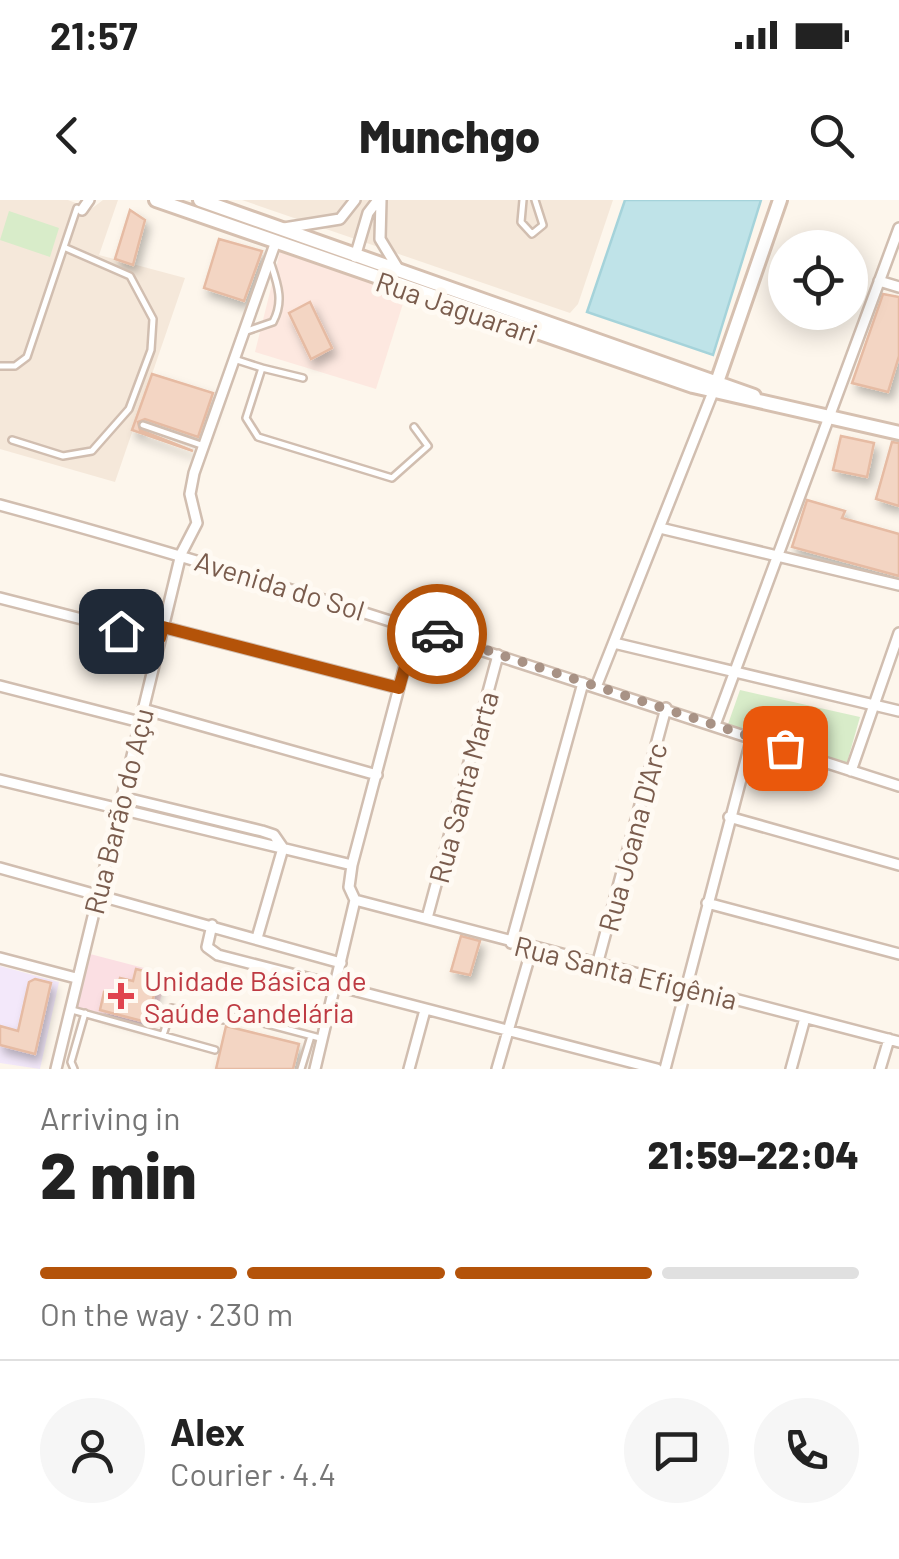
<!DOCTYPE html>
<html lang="en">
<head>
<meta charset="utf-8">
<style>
	:root { --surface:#fff; --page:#f6f6f6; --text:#222; --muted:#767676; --line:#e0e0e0; --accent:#b45309 }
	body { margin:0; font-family:Barlow,sans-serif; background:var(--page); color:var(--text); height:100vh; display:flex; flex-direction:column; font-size:38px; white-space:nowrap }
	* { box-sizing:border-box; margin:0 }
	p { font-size:32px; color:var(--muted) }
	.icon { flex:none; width:55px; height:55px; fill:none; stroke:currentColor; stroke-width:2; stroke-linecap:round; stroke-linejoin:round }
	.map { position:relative; height:869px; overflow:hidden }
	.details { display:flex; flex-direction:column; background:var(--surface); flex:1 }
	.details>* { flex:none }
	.tools { position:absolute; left:768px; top:30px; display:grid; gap:20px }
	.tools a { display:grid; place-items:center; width:100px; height:100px; border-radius:50%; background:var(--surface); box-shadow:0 5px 25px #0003; font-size:50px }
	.pin { position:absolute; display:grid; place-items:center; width:85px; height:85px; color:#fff; margin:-42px; border-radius:20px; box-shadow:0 5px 15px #0006 }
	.courier { position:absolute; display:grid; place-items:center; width:100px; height:100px; margin:-50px; border:8px solid #b45309; border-radius:50%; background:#fff; color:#222; box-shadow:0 2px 12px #0007 }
	.head em { font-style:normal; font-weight:800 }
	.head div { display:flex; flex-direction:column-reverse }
	.head { display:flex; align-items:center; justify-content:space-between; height:170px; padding:0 40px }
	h1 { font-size:65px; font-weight:800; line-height:75px }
	.bar { display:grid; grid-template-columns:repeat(4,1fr); gap:15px 10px; align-content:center; height:120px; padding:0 40px }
	.bar i { height:12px; border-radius:8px; background:var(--line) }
	.bar .selected { background:var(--accent) }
	.bar p { grid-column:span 4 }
	.line { display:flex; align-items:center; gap:25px; padding:0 40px; border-top:2px solid var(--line) }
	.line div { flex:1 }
	.round { display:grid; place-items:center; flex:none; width:105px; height:105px; border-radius:52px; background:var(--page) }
	.status { display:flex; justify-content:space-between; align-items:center; height:70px; padding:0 50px; background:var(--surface); direction:ltr }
	.status svg { height:28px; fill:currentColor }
	header { display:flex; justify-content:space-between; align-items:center; height:130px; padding:0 40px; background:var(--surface); font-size:45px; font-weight:800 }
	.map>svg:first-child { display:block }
	.residential { fill:#f5e8da }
	.commercial { fill:#fde8e0 }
	.education { fill:#f3e8fa }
	.medical { fill:#fbdfe3 }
	.green { fill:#d8ecc9 }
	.water { fill:#bfe3e8; stroke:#a5d3da; stroke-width:2.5 }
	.building { fill:#f3d5c3; stroke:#e6bba3; stroke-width:2.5; filter:url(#shadow) }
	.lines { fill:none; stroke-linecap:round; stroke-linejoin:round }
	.service-casing { stroke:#d1beb0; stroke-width:10 }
	.minor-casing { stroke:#d1beb0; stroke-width:14 }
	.secondary-casing { stroke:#d6c0b0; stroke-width:18 }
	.service { stroke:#fff; stroke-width:5 }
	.minor { stroke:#fff; stroke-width:9 }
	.secondary { stroke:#fff; stroke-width:12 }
	.done { stroke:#a89285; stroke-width:10; stroke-dasharray:0 18 }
	.route { stroke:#b45309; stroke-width:12 }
	.health-dot { fill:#e0444e; stroke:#fffaf3; stroke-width:4 }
	.labels { text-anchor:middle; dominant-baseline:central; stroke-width:10; stroke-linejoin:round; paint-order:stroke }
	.street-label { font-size:28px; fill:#7a5c4d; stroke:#fffaf3 }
	.health-label { font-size:28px; fill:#be3a42; stroke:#fffaf3; text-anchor:start }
</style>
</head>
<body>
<div class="status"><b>21:57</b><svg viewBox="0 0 49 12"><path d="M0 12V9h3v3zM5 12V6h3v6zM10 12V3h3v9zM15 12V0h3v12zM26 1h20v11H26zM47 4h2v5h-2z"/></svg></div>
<header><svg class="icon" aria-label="back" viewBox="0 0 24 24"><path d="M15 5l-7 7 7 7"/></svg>Munchgo<svg class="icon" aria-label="search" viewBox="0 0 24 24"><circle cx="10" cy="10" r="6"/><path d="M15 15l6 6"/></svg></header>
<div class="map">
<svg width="899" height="869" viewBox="0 0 899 869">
	<defs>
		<filter id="shadow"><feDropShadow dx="4" dy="7" stdDeviation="5" flood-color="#0004"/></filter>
	</defs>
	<rect width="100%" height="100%" fill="#fdf6ec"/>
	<path class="residential" d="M0 0H68L91 9 103 0H118L99 55 185 78 115 282 0 249Z
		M242 0H613L578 104 570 113Z"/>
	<path class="commercial" d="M280 52 406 94 376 189 255 152Z"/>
	<path class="education" d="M0 766 59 782 40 869 0 863Z"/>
	<path class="medical" d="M90 754 167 774 153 827 77 807Z"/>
	<path class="green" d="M9 11 59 28 50 57 0 40Z
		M740 490 860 517 846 566 727 527Z"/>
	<path class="water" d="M625 0H761L713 155 587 112Z"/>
	<path class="building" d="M130 10 145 20 133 65 115 59Z
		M219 39 262 51 244 101 204 88Z
		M883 94 899 97V156L888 192 852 183Z
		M310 102 332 148 311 159 289 113Z
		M152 174 213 193 198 237 145 219 138 222 140 230 193 251 132 230Z
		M841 236 874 243 867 277 833 270Z
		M892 242 899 243V306L876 299Z
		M807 300 845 311 842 318 899 334V376L792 347Z
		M461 736 480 741 470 775 451 771Z
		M136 769 160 775 146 822 100 810 104 792 115 795 120 778 133 781Z
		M35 779 51 783 35 854 0 845V826L18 831 29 782Z
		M226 826 299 844 293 869H216Z"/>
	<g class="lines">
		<defs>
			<path id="service" d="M523 0 521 22 532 34 543 25 535 0
				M247 131 273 122C284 102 278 85 271 64
				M234 159 262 168 246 218 258 237 392 278 428 246 414 227
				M0 166H15L27 157 77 8
				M262 168 303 178
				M143 225 204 246
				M12 240 63 256 92 251 129 209 151 150 153 119 130 76 66 48
				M72 810 215 850
				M237 816 320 838
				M163 835 172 808 223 820
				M74 869 71 862 85 813
				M301 869 311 836"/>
			<path id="minor" d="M381 0 380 39 397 67
				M82 10 89 0
				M284 28 340 19 355 0
				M355 57 368 13 378 0
				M879 81 899 87
				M0 305C304 387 600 491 899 586
				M660 328 899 385
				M0 398 160 439
				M163 427 399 488
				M614 443 899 511
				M0 486 140 522
				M596 487 713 192
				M143 509 377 575
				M715 525 899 28
				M851 571 899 433
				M0 580 352 665
				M122 597 262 631 274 635 283 648
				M729 617 899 665
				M0 668 341 763
				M355 700 899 842
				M707 703 899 754
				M427 718 498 455
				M212 725 207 747 218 755 657 869
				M257 738 283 648
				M511 743 583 483
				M0 758 76 778
				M597 765 666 508
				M56 869 181 354 197 323 190 294 194 273 275 44
				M315 869 355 700 349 687 352 665 415 427
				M409 869 425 810
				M497 869 532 748
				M665 869 752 537
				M791 869 805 818
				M880 869 889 839"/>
			<path id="secondary" d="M156 0 693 186 899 233
				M200 0 754 196
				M716 185 780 0"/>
		</defs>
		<use href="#service" class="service-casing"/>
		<use href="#minor" class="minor-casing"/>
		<use href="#secondary" class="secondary-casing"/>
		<use href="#service" class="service"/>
		<use href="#minor" class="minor"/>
		<use href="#secondary" class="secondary"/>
	</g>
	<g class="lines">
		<path class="done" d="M437 434 785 548"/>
		<path class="route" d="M121 431 160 438 163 427 399 488 416 427 437 434"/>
	</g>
	<path class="health-dot" d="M116 781h10v10h10v10h-10v10h-10v-10h-10v-10h10z"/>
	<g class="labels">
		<g class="street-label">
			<text transform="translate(457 107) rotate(19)">Rua Jaguarari</text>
			<text transform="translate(280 385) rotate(17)">Avenida do Sol</text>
			<text transform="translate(463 587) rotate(-75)">Rua Santa Marta</text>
			<text transform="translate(118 611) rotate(-76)">Rua Barão do Açu</text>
			<text transform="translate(632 637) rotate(-75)">Rua Joana D'Arc</text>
			<text transform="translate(626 772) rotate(14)">Rua Santa Efigênia</text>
		</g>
		<g class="health-label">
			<text x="144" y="780">Unidade Básica de<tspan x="144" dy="32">Saúde Candelária</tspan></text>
		</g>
	</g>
</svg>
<div class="tools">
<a><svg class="icon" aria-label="locate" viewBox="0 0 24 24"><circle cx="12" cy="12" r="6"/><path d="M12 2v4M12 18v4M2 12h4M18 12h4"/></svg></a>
</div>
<div class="pin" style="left:785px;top:548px;background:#ea580c"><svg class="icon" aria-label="bag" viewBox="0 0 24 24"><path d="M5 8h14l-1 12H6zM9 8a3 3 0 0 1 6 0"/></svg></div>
<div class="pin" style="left:121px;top:431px;background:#1f2937"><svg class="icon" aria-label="home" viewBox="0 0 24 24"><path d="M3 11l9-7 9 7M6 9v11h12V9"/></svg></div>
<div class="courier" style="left:437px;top:434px"><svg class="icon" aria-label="car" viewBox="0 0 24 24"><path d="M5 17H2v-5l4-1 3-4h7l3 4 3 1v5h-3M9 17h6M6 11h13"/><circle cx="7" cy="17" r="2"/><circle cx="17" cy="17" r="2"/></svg></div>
</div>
<section class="details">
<div class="head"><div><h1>2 min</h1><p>Arriving in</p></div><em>21:59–22:04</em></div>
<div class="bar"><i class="selected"></i><i class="selected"></i><i class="selected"></i><i></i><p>On the way · 230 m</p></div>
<div class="line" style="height:180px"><a class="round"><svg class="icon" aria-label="person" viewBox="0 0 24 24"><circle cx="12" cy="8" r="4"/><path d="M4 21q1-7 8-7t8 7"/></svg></a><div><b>Alex</b><p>Courier · 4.4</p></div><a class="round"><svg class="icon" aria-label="chat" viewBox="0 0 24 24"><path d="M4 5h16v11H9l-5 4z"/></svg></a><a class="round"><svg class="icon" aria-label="phone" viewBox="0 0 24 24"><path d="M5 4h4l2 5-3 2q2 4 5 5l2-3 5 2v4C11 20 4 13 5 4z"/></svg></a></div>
</section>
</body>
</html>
